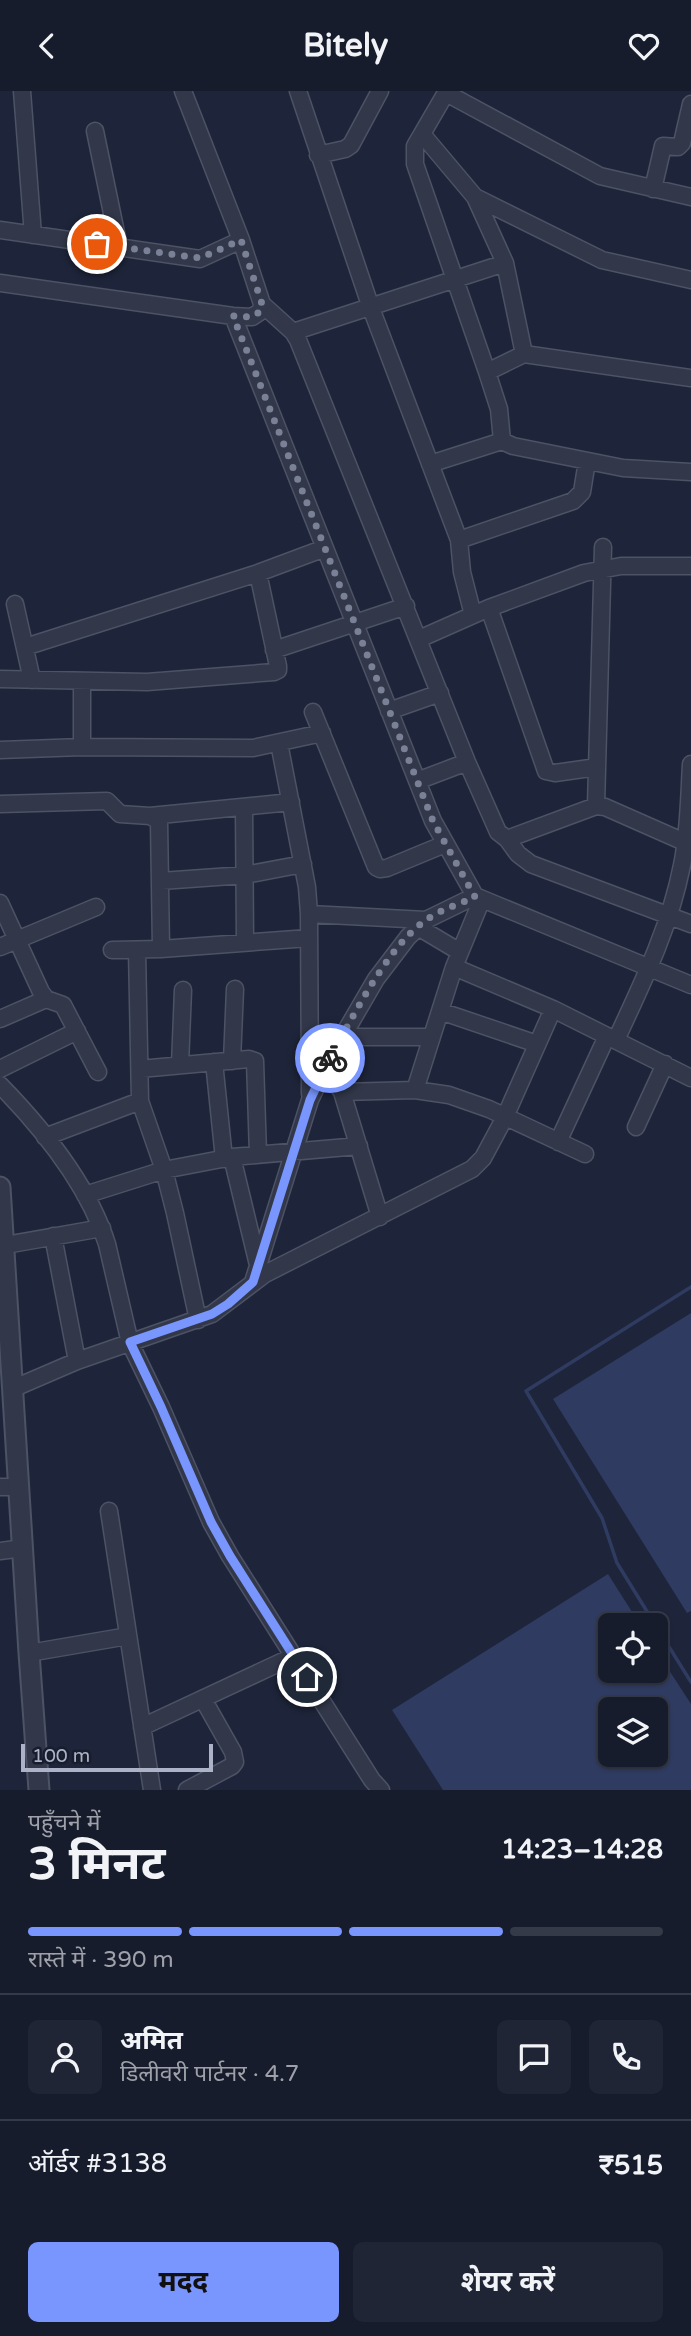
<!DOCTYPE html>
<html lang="hi">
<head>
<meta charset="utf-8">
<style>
	:root { --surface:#161c2c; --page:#1f2534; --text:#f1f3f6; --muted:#9ea1a9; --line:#353a48; --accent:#7996ff }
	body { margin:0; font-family:"Varela Round","Noto Sans Devanagari",sans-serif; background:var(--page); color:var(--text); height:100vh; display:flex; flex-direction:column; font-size:26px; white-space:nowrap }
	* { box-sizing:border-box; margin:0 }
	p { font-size:23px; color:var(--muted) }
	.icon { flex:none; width:38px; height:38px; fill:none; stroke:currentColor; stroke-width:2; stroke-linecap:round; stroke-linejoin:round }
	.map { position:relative; height:1699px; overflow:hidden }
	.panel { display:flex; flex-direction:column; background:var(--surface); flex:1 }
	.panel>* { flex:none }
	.tools { position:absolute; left:598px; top:1522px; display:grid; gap:14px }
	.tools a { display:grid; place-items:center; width:70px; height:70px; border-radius:10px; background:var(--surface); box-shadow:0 2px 5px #0004,0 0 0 2px var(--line); font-size:35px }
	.scale { position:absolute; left:21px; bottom:18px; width:192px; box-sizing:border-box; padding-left:7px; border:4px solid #acb2c7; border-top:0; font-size:19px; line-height:24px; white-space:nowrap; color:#acb2c7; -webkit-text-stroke:5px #181d2e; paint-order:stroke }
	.pin { position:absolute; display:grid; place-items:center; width:60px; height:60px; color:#fff; margin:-30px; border:4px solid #fff; border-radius:50%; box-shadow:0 2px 7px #0007 }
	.courier { position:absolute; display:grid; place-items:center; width:70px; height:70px; margin:-35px; border:5px solid #7996ff; border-radius:50%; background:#fff; color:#222; box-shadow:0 2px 9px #0007 }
	.summary em { font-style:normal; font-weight:700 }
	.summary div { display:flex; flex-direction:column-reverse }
	.summary { display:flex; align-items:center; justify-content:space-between; height:119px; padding:0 28px }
	h1 { font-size:46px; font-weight:700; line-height:52px }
	.bar { display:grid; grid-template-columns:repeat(4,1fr); gap:10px 7px; align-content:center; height:84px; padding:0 28px }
	.bar i { height:9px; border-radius:5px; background:var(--line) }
	.bar .on { background:var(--accent) }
	.bar p { grid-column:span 4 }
	.line { display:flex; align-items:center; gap:18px; padding:0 28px; border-top:2px solid var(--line) }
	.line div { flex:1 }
	.round { display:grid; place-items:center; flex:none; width:74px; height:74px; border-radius:10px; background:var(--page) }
	.primary-button { display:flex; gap:14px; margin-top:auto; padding:14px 28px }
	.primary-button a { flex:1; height:80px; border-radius:10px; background:var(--accent); color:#111; font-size:28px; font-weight:700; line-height:80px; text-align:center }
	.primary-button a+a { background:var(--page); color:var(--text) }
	header { display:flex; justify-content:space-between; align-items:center; height:91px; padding:0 28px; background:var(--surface); font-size:32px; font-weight:700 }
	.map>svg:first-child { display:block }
	.water { fill:#2f3b60; fill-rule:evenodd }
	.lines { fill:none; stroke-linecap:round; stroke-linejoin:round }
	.stream { stroke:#2f3b60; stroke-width:3.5 }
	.minor-casing { stroke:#4d5265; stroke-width:19 }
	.tertiary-casing { stroke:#4d5265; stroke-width:23 }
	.minor { stroke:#32384a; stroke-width:16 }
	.tertiary { stroke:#32384a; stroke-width:19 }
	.done { stroke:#7a8196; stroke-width:7; stroke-dasharray:0 12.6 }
	.route { stroke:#7996ff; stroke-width:9 }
</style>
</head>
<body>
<header><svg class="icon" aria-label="back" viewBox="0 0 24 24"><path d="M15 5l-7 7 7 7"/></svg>Bitely<svg class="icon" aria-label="heart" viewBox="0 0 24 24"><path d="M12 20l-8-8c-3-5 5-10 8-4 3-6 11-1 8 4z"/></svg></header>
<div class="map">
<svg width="691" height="1699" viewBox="0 0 691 1699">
	<rect width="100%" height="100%" fill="#1e253a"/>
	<path class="water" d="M691 1222V1520L687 1522 553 1308Z
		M608 1483 641 1535H611V1580H656V1559L691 1613V1699H443L392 1619ZM611 1619H656V1664H611Z"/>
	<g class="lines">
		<path class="stream" d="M656 1535 617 1472 602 1427 526 1300 691 1196
			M656 1535 691 1591"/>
		<defs>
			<path id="minor" d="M22 0 33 144
				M298 0 371 217 459 449 462 481 473 524
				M447 0 415 55V73L487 281 499 318 502 350 513 355 623 377 691 381
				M446 2 600 85 691 106
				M95 40 119 156
				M422 43 475 106 505 172 524 263
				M318 64 345 58 351 54 380 0
				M653 98 663 55 678 56 682 52 691 13
				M475 106 602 169 691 189
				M0 139 200 168 241 149
				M0 192 233 225 252 226 261 220 262 213 241 149 183 0
				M262 213 293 241 298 249 467 671 498 741 507 748 596 715 605 716 691 754
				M233 225 433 730 475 805 691 894
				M293 241 505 172
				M487 281 524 263 691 287
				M430 373 502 350
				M459 449 573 410 582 401 587 370
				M15 513 32 589
				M489 517 546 680 555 682 597 676
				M419 548 489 517 584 482 621 475H691
				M25 556 258 482 325 457
				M274 559 406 515
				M0 588 147 591 274 581 278 579V575L258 482
				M82 590V656
				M389 620 440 602
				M313 621 376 776 380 778 387 777 445 753
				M279 652 307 796 309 823 310 1003
				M0 659 82 656 253 657 322 642
				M417 690 467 671
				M0 713 107 710 120 723 150 725 159 730 161 858
				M596 715 603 456
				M244 716 245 851
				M150 725 291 711
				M507 748 518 763 531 773 691 833
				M161 790 245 784 303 773
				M0 812 41 901 46 908 63 914 98 981
				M309 823 426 829
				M418 836 460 861
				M0 856 96 816
				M112 859 161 858 309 847
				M137 859 140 1010 164 1079 175 1122 198 1229
				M454 876 553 918 691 987
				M440 920 537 953
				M0 928 46 908
				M342 946H431
				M616 949C642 893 670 836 682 774 689 741 689 706 691 673
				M232 970 235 898
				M214 971 224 1068
				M180 974 183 899
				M325 977 342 1001 415 999 449 1004 489 1018 585 1063
				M0 978 77 940
				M140 978 249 968 255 970 258 1064
				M0 994C44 1039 88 1093 107 1153L130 1252 161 1316 211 1431 230 1465 372 1689 381 1699
				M415 999 454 876 482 808
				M342 1001 380 1126
				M636 1036 665 973
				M45 1046 140 1010
				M558 1051 607 945
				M232 1066 258 1174
				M85 1104 164 1079 232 1066 359 1055
				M53 1145 77 1270
				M0 1155 102 1137
				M253 1191 310 1009 330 967 376 888 408 846 426 829 475 805
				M12 1298 77 1270 212 1223 265 1183 472 1078 483 1067 505 1026 553 918
				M0 1396H20
				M109 1420 152 1699
				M0 1460 23 1457
				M29 1562 128 1545
				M142 1636 294 1565
				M187 1699 232 1675 235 1671 233 1661 203 1608"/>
			<path id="tertiary" d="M0 1096 29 1562 39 1699"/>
		</defs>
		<use href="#minor" class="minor-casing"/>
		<use href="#tertiary" class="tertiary-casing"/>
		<use href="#minor" class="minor"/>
		<use href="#tertiary" class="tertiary"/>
	</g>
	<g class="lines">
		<path class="done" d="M97 153 200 167 241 149 262 213 261 220 251 226 233 225 433 730 475 806C459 813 440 819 426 829 387 856 353 926 330 967"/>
		<path class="route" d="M307 1586 230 1465 211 1431 161 1316 130 1251 212 1223 228 1213 253 1191 310 1009 330 967"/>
	</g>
</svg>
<div class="tools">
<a><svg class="icon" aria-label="locate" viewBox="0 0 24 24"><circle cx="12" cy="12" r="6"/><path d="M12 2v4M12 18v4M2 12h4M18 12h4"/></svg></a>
<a><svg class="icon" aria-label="layers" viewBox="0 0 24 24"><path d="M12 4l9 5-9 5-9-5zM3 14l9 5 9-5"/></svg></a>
</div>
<div class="scale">100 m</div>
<div class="pin" style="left:97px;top:153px;background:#ea580c"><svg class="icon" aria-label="bag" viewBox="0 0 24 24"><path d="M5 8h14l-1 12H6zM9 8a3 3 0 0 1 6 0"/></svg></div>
<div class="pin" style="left:307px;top:1586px;background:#1f2937"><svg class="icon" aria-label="home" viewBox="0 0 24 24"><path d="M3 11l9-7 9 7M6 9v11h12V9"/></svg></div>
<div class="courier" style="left:330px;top:967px"><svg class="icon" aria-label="bike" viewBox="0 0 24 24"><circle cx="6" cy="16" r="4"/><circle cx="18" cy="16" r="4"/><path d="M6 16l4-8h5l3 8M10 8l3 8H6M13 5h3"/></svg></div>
</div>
<section class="panel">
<div class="summary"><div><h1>3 मिनट</h1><p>पहुँचने में</p></div><em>14:23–14:28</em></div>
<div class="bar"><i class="on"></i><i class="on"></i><i class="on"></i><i></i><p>रास्ते में · 390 m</p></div>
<div class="line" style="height:126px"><a class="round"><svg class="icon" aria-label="person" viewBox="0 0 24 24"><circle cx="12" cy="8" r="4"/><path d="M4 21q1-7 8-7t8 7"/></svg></a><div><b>अमित</b><p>डिलीवरी पार्टनर · 4.7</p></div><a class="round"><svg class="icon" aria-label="chat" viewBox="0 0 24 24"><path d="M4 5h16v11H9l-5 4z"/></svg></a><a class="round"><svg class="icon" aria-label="phone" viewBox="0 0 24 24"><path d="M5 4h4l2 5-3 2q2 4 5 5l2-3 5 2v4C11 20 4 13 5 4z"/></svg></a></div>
<div class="line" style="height:91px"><div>ऑर्डर #3138</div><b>₹515</b></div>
<div class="primary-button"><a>मदद</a><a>शेयर करें</a></div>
</section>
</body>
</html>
